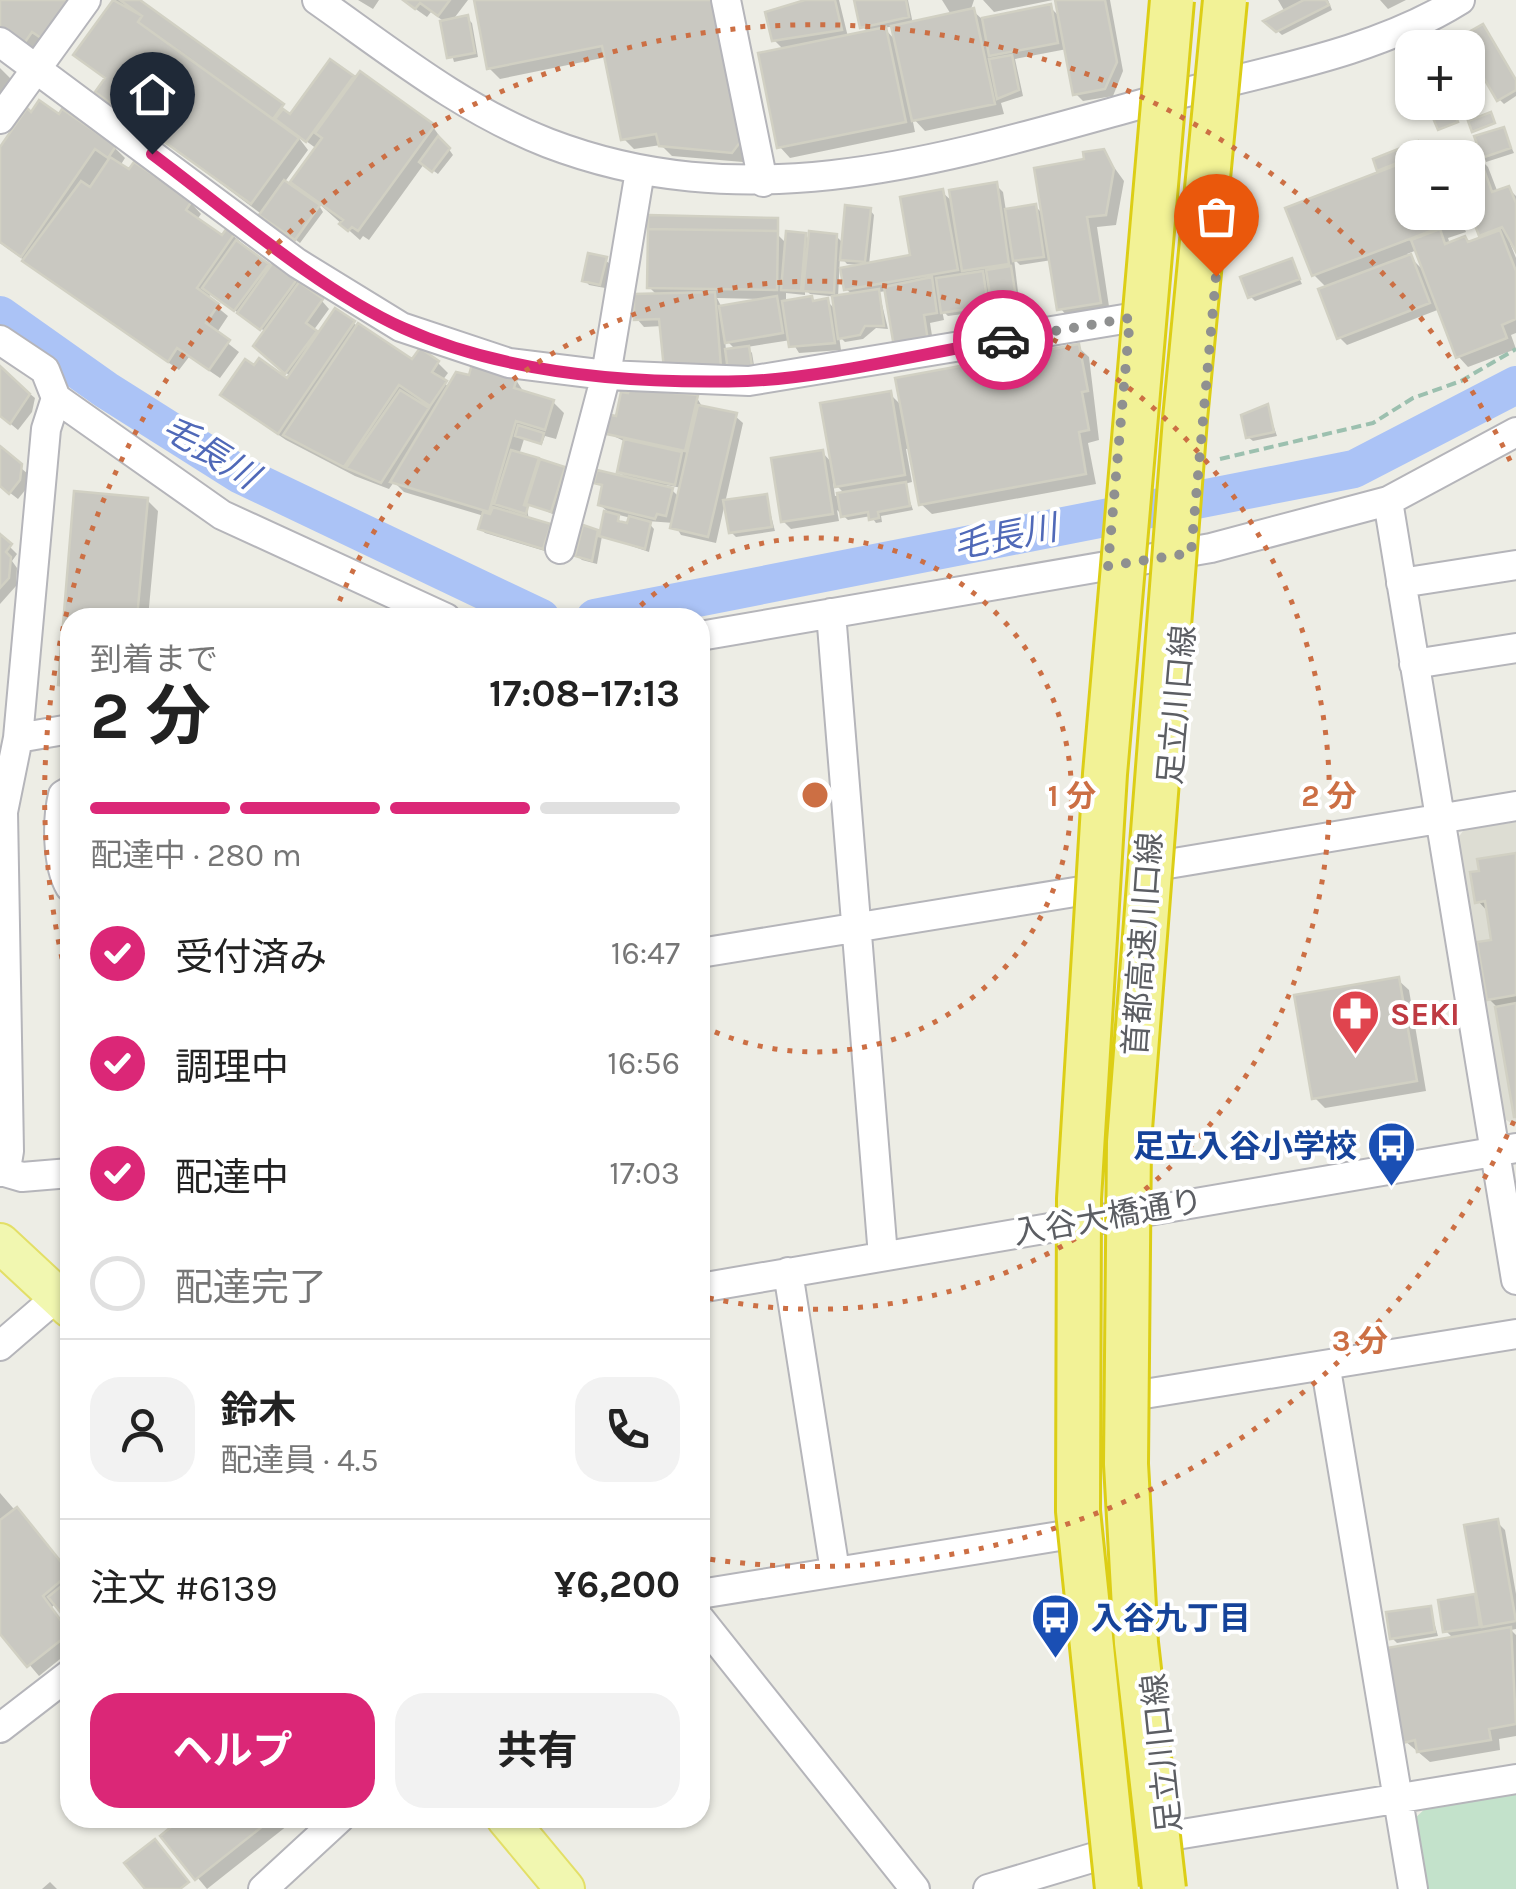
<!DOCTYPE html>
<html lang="ja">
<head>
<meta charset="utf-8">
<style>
	:root { --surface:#fff; --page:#f2f2f2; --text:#222; --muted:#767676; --line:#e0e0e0; --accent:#db2777 }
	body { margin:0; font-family:Karla,"Noto Sans JP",sans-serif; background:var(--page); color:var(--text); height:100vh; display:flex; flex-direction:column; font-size:38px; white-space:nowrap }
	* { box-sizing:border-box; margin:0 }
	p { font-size:32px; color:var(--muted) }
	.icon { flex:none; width:55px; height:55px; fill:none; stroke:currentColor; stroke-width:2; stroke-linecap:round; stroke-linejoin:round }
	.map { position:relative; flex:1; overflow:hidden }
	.sheet { position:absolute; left:60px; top:608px; width:650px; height:1220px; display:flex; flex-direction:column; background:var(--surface); border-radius:30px; box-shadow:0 2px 8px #0004 }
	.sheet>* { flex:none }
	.tools { position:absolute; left:1395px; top:30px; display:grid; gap:20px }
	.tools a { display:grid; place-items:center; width:90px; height:90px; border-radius:20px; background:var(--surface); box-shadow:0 2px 8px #0004; font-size:50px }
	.pin { position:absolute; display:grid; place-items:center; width:85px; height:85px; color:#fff; margin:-102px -42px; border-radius:50% 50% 50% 0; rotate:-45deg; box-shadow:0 0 10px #0007 }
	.pin .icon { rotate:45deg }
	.courier { position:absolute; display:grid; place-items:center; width:100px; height:100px; margin:-50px; border:8px solid #db2777; border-radius:50%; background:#fff; color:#222; box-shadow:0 2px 12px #0007 }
	.overview em { font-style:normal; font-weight:700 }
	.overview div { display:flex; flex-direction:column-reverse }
	.overview { display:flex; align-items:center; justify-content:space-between; height:170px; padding:0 30px }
	h1 { font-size:65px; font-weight:700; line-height:75px }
	.bar { display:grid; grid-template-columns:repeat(4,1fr); gap:15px 10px; align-content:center; height:120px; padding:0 30px }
	.bar i { height:12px; border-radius:8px; background:var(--line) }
	.bar .on { background:var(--accent) }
	.bar p { grid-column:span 4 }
	.line { display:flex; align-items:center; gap:25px; padding:0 30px; border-top:2px solid var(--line) }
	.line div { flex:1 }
	.round { display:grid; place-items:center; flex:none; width:105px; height:105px; border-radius:30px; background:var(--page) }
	ol { padding:0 30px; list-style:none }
	li { display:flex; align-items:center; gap:30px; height:110px }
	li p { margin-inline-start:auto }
	li .icon { padding:10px; border-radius:50%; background:var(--accent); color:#fff; stroke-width:4 }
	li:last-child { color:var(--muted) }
	li i { width:55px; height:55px; border:5px solid var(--line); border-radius:50% }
	.cta { display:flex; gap:20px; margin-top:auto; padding:20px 30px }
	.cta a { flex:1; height:115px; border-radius:30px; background:var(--accent); color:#fff; font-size:40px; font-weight:700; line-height:115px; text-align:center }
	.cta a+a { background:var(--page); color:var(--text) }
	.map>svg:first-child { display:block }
	.education { fill:#ddddd3 }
	.green { fill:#c3e2cb }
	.shadow { fill:#0003; fill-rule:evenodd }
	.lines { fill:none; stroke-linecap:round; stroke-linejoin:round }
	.river { stroke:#abc3f6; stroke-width:38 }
	.building { fill:#c9c8c1; stroke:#d1d0c3; stroke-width:2.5 }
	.minor-casing { stroke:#b5b5ba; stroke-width:32 }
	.major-casing { stroke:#e3df67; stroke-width:42 }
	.path { stroke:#9cc0af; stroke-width:4; stroke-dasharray:10 5; stroke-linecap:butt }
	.minor { stroke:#fff; stroke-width:28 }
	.major { stroke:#f1f7b0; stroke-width:38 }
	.highway-bridge-casing { stroke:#dcce16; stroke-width:48; stroke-linecap:butt }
	.highway-bridge { stroke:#f2f296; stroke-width:42 }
	.done { stroke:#8f9090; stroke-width:10; stroke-dasharray:0 18 }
	.route { stroke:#db2777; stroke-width:12 }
	.ring { fill:none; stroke:#cc6f44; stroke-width:5; stroke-dasharray:5 10 }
	.labels { text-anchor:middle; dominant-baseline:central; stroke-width:8; stroke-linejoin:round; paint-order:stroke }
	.street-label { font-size:32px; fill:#5c5e63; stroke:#fff }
	.health-label { font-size:32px; font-weight:bold; fill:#be3a42; stroke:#fff; text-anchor:start }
	.transit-label { font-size:32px; font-weight:bold; fill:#164399; stroke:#fff; text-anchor:end }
	.water-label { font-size:35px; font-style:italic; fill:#5069b8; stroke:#fff }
	.centre { fill:#cc6f44; stroke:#fff; stroke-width:5 }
	.ring-label { font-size:30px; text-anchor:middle; font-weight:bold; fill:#cc6f44; stroke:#fff; stroke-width:8; stroke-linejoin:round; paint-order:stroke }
</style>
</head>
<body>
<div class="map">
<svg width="1516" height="1889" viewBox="0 0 1516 1889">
	<rect width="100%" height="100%" fill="#edede5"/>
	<path class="education" d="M1516 822V1125H1514L1503 1118 1456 840 1464 830Z"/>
	<path class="green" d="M1516 1792V1889H1424L1413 1820 1427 1807Z"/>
	<path class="shadow" d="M0 0H85L34 54 0 29Z
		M116 0H136L283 106 281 111 290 117 352 78 433 127 453 155 438 174 424 164 369 240 363 236 360 240 317 202 323 212 300 243 98 91 107 80 76 55ZM277 117 291 131 289 134 273 122ZM295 133 317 149 293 182 306 198 284 183 308 150Z
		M358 0H379L373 9Z
		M403 0H468L452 21 467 18 472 23 478 57 454 62 442 20 431 12 427 17Z
		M477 0H719L750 153 743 162 672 156 661 145 634 149 624 139 607 57 500 79 489 68Z
		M808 0H839L848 37 869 33 863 27 860 0H908L913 24 952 16 942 0H974L971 9 983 20 1050 7 1061 18 1058 0H1110L1123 71 1113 96 1083 101 1076 94 1067 49 1015 59 1023 96 1001 103 1004 114 925 131 912 117 915 132 790 158 780 147 784 50 774 40ZM894 26 897 42 884 28Z
		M983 0H1053L994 12Z
		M1278 0H1328L1332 10 1282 35 1267 21 1285 12Z
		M1380 0H1406L1388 9Z
		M0 68 11 79 0 94Z
		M1516 81V96L1504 104 1499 99Z
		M1503 129 1514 153 1486 162 1477 138Z
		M1418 144 1425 157 1432 158H1412V212H1458L1466 232 1448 238 1450 244 1485 238 1468 200V160L1477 156 1488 167 1498 193 1509 189 1516 196V247L1510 243 1516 258V333L1511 335 1516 349 1468 367 1458 356 1440 309 1347 345 1339 337 1327 288 1314 275 1383 173 1380 170ZM1417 250 1425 272 1407 254Z
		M115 148 125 158 120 166 129 173 135 165 191 203 201 214 196 221 222 239 228 231 272 270 296 280 322 301 329 309 313 331 319 336 353 323 413 362 438 363 448 373 442 381 449 387 516 380 525 394 553 402 564 413 556 439 545 436 542 444 524 439 519 455 568 474 555 515 530 504 527 509 529 520 554 531 548 552 485 533 481 529 484 516 404 492 394 482 389 489 355 476 286 440 231 402 224 395 291 377 264 353 266 332 211 294 207 299 228 316 216 334 239 352 220 378 189 357 179 370 0 243V151Z
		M1103 152 1124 181 1116 225 1097 227 1110 313 1070 319 1060 308 1052 260 1020 265 1014 259 1020 308 999 311 990 303 992 310 948 316 942 310 944 320 930 323 934 348 887 291 879 292 888 329 876 328 863 339 845 342 839 336 841 350 799 353 791 340 747 347 752 353 755 371 728 374 662 326 644 327 637 319 658 296 649 287 777 220 778 232H775L787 244 805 235 810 241 836 236 844 244 870 210 874 215 869 265 913 257 942 192 954 203 996 185 1003 192 1006 211 1036 207 1044 215 1087 161ZM840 256 847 264 861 265 846 289 853 295 836 310 827 301 786 303V293L805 295V289L810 294 838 297ZM717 298 760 299 722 308ZM725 339 736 350 726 351Z
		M605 260 610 264 605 288 589 285 585 280Z
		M1291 261 1302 284 1255 301 1251 297Z
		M1078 347 1089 357 1099 440 1088 443 1096 484 932 514 921 504 911 448 906 449 912 482 904 484 913 510 881 516 882 522 876 523 871 516 848 520 837 510 839 521 791 529 783 521 822 452 833 464 890 394 903 407ZM833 482 845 494 835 496Z
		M0 369 35 398 32 412 18 430 0 415Z
		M697 398 703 408 735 416 743 423 716 543 681 535 674 523 647 521 654 529 649 552 602 536 597 564 582 560 577 556 597 532 601 536 607 511 600 505 604 489 597 482 628 480 619 471 626 442 605 432 618 419ZM666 485 682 488 680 498 675 493ZM615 514 631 518 629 526 622 524Z
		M1267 407 1277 436 1253 441 1248 437Z
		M0 450 28 474 26 489 18 499 0 485Z
		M76 493 147 500 158 511 148 618H70V694L60 684Z
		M766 496 775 531 736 537 731 532Z
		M0 537 17 554 12 561 17 568 16 586 0 604Z
		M1516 855V1114L1497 1007 1489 999 1494 942 1489 913 1478 901Z
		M1398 980 1409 990 1426 1091 1325 1108 1315 1098Z
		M0 1493 70 1574V1620L56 1603 51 1608 70 1631V1651L39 1676 0 1630Z
		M1497 1522 1505 1530 1516 1594V1629L1511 1630 1516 1635V1736L1499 1739 1500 1750 1430 1762 1405 1741 1454 1639 1446 1631 1474 1596 1480 1602Z
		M1430 1608 1438 1636 1397 1643 1392 1638Z
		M186 1818H297L207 1889 163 1836Z
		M50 1882 57 1889H42Z"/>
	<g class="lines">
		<path class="river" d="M0 315 106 390 239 474 541 618
			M595 618 1354 469 1516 385"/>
	</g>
	<path class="building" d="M0 0H69L41 38 32 32 23 45 0 29Z
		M113 0 142 16 138 22 299 138 251 204 95 92 105 78 73 55Z
		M120 0H140L284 104 273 119 138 22 142 16Z
		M403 0H450L438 16 420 3 415 9Z
		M474 0H712L741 141 732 153 659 146 656 134 621 140 602 46 487 69Z
		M805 0H835L842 30 772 41 765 12Z
		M854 0H906L909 17 860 28Z
		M1055 0H1105L1117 62 1105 89 1073 95Z
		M1304 0H1326L1329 5 1276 32 1263 21Z
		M1051 4 1058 43 989 56 982 18Z
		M974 8 995 104 912 121 891 26Z
		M468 15 475 53 447 58 440 21Z
		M1483 24 1516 80V90L1497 101 1460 37Z
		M886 27 906 122 777 148 758 53Z
		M1012 55 1019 90 997 99 989 59Z
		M330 59 354 76 306 142 275 119 283 109 290 114Z
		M360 71 435 125 358 231 352 227 348 231 339 224 343 220 290 182 322 138 315 133Z
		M39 100 59 114 62 109 116 146 108 158 95 149 21 257 0 242V147L27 108 31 112Z
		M1451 102 1458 122 1438 130 1430 111 1440 103Z
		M1491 112 1495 123 1472 132 1468 121Z
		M1504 127 1511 148 1482 158 1474 136Z
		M438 136 450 148 432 172 419 162Z
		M1418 141 1423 153 1377 171 1373 159Z
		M1104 149 1114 169 1106 215 1087 217 1101 303 1057 310 1034 168 1084 159 1083 152Z
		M1478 153 1492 192 1509 186 1516 203V252L1502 227 1479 236 1468 207 1467 158Z
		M110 157 129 169 134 162 192 201 186 210 222 235 227 228 235 233 197 288 219 304 206 323 230 340 209 370 177 348 168 362 22 261 81 181 90 187Z
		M1412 159V212H1454L1457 221 1312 276 1285 208Z
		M284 180 320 205 295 240 259 215Z
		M997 182 1009 264 962 271 949 190Z
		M943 189 958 270 844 290 840 268 910 255 900 197Z
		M1036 204 1044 257 1013 261 1005 209Z
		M845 205 871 208 865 262 840 260Z
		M648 215 778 218V231L648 229Z
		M648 229 778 231 777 290 647 288Z
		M1440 229 1445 244 1465 236 1468 242 1500 230 1516 271V319L1502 325 1507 338 1456 358 1411 240Z
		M786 231 806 233 801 291 781 290Z
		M809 231 837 234 834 293 803 291Z
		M236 240 269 264 234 311 202 288Z
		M588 253 607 257 600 285 582 281Z
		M1411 254 1430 303 1337 339 1318 289Z
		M1292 258 1300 279 1248 298 1240 277Z
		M274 261 298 278 260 330 237 313Z
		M1011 266 1017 304 992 308 986 270Z
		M983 271 988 306 941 313 936 278Z
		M932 277 937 313 924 315 928 341 894 347 884 287Z
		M299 282 323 299 306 323 317 331 285 374 253 346Z
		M879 289 884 326H865L860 335 838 339 832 296Z
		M715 292 721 367 664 369 659 319 634 320V294Z
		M777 296 783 333 725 343 719 306Z
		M812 296 813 301 828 298 835 343 789 347 782 301Z
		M335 308 355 321 278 434 220 395 245 359 254 365 259 358 287 378Z
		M358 323 412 359 420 348 439 361 432 372 447 381 430 406 399 385 344 467 283 435Z
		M1079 344 1088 391 1082 392 1089 430 1079 432 1086 474 919 505 895 378Z
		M749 346 752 367 728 371 725 349Z
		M472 364 517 378 514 388 554 400 545 430 516 421 489 512 390 482 456 372 469 375Z
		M0 366 30 394 10 424 0 416Z
		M629 389 698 395 685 451 602 433 606 414 616 416 621 392 628 393Z
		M400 390 429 408 381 483 346 468Z
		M891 391 905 475 835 487 820 403Z
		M1268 404 1274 432 1246 438 1241 415Z
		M698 405 737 413 708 537 670 528Z
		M518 425 544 433 541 444 515 436Z
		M624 439 682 452 675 485 617 472Z
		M0 446 22 464 20 480 9 494 0 486Z
		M511 450 539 458 524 505 528 506 526 514 494 504Z
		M823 450 833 514 781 522 771 458Z
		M540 459 565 467 551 512 526 504Z
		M597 470 673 488 666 516 657 514 655 519 598 505 602 485 594 483Z
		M906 482 910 506 878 512 879 518 869 520 868 512 841 517 837 493Z
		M74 491 148 498 137 618H70V687L58 685Z
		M767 494 772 527 729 533 723 500Z
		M493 507 551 524 543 549 478 529 483 512 490 514Z
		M604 511 619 515 618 521 627 523 629 516 651 522 645 549 599 536Z
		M583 525 598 530 592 561 575 556Z
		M0 534 12 544 6 552 11 557 9 578 0 588Z
		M1516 853V995L1487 1000 1477 942 1491 940 1485 901 1475 903 1470 872 1479 871 1477 859Z
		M1399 977 1417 1081 1312 1099 1294 995Z
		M1516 1003V1117H1514L1495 1007Z
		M17 1507 70 1573 43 1596 70 1633 27 1667 0 1634V1520Z
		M1498 1519 1516 1621 1482 1627 1464 1525Z
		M70 1579V1624L48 1597Z
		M1475 1594 1480 1627 1443 1632 1438 1600Z
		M1431 1606 1435 1632 1390 1639 1386 1612Z
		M1511 1627 1516 1724 1489 1729 1491 1740 1417 1752 1415 1740 1403 1743 1387 1648Z
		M182 1818H273L195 1880 160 1836Z
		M155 1839 189 1882 180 1889H145L124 1863Z"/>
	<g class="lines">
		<defs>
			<path id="minor" d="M317 0C391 52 463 110 548 143 757 223 956 155 1160 99 1259 72 1372 55 1460 0
				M726 0 763 182
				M0 42 297 263 401 327 509 363 606 375 749 381 1130 318
				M0 119 86 0
				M0 340 45 370 56 398 222 515 446 618
				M1388 501 1516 1280
				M560 549 606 375 640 171
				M1401 583 1516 565
				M831 613 883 1256
				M700 636 1211 548 1388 501 1516 432
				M1414 664 1516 648
				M18 738 70 729
				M70 791 63 795C57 819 57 865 70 887
				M1162 865 1516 806
				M700 953 1081 891
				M1 1171 22 1177 70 1173
				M0 1172 7 1163 9 1151 3 812 18 738 46 429 56 398
				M788 1272 835 1571
				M700 1288 1516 1148
				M0 1346 58 1296
				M1326 1369 1413 1889
				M1138 1395 1516 1334
				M700 1594 1066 1535
				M700 1619 915 1889
				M0 1728 70 1674
				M1170 1836 1516 1779
				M263 1889 340 1818
				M988 1889 1095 1857"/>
			<path id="major" d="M0 1243 70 1308
				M506 1818 565 1889"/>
		</defs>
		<use href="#minor" class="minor-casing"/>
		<use href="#major" class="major-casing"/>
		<path class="path" d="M1220 459 1373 423 1413 398 1461 381 1516 349"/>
		<use href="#minor" class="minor"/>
		<use href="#major" class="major"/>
		<defs>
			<path id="highway-bridge" d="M1117 1889 1078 1511 1079 1199 1105 774 1172 0
				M1164 1889 1136 1643 1126 1464 1129 1142 1185 419 1225 0"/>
		</defs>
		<use href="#highway-bridge" class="highway-bridge-casing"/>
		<use href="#highway-bridge" class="highway-bridge"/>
	</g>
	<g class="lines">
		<path class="done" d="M1003 340 1130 318 1108 566 1191 553 1216 276"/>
		<path class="route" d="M152 154C227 210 319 290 403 328 507 375 634 384 747 381 825 378 924 353 1003 340"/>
	</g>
	<g class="ring">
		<path d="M630 616A257 257 0 1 1 700 1025"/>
		<path d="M334 615A514 514 0 1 1 704 1297"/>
		<path d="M1514 1121A771 771 0 0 1 701 1558M69 988A771 771 0 0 1 1514 469"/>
	</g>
	<defs>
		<symbol id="pharmacy-pin" viewBox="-11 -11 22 30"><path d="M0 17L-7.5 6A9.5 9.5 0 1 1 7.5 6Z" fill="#e0444e" stroke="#fff"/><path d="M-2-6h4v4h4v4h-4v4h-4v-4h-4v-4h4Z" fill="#fff"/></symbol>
		<symbol id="bus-pin" viewBox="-11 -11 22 30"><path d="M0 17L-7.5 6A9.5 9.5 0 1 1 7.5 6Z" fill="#1a4fb4" stroke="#fff"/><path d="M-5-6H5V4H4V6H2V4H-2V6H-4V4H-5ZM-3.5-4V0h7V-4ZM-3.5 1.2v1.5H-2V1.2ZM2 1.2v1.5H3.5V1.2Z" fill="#fff"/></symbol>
	</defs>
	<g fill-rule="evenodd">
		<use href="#pharmacy-pin" x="1328" y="986" width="55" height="75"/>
		<use href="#bus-pin" x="1364" y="1118" width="55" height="75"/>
		<use href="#bus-pin" x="1028" y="1590" width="55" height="75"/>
	</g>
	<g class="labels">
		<g class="street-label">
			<text transform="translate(1177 705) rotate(-85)">足立川口線</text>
			<text transform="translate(1143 944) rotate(-86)">首都高速川口線</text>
			<text transform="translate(1108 1217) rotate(-10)">入谷大橋通り</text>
			<text transform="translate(1162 1753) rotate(-96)">足立川口線</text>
		</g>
		<g class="health-label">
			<text x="1390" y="1014">SEKI</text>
		</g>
		<g class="transit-label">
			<text x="1357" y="1146">足立入谷小学校</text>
			<text x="1091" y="1618" text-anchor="start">入谷九丁目</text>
		</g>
		<g class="water-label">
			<text transform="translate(210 452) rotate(32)">毛長川</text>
			<text transform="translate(1005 537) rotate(-11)">毛長川</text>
		</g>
	</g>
	<circle cx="815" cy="795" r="15" class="centre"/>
	<g class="ring-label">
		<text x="1072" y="806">1 分</text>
		<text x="1329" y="806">2 分</text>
		<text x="1360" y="1351">3 分</text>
	</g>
</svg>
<div class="tools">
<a>+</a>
<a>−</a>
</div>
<div class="pin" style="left:1216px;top:276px;background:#ea580c"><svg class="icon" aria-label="bag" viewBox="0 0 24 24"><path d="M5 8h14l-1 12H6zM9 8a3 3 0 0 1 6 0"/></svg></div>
<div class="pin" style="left:152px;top:154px;background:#1f2937"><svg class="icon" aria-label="home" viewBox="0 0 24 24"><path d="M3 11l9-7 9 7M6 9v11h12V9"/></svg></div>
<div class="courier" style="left:1003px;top:340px"><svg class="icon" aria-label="car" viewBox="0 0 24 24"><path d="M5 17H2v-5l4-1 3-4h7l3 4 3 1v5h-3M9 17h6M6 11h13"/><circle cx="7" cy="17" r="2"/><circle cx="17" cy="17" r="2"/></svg></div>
<section class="sheet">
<div class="overview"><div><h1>2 分</h1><p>到着まで</p></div><em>17:08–17:13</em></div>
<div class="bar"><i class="on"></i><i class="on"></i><i class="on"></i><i></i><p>配達中 · 280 m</p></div>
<ol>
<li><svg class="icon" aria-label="check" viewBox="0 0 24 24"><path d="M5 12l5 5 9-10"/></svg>受付済み<p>16:47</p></li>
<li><svg class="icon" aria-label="check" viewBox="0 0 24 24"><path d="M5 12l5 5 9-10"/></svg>調理中<p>16:56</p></li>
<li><svg class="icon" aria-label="check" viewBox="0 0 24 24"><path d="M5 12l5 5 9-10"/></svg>配達中<p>17:03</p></li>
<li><i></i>配達完了</li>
</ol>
<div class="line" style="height:180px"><a class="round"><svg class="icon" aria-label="person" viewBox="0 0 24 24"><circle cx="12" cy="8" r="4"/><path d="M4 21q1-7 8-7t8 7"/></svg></a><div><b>鈴木</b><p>配達員 · 4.5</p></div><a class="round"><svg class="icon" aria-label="phone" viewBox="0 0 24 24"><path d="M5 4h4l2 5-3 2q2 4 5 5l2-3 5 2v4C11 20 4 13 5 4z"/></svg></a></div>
<div class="line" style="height:130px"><div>注文 #6139</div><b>¥6,200</b></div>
<div class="cta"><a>ヘルプ</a><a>共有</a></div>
</section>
</div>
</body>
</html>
